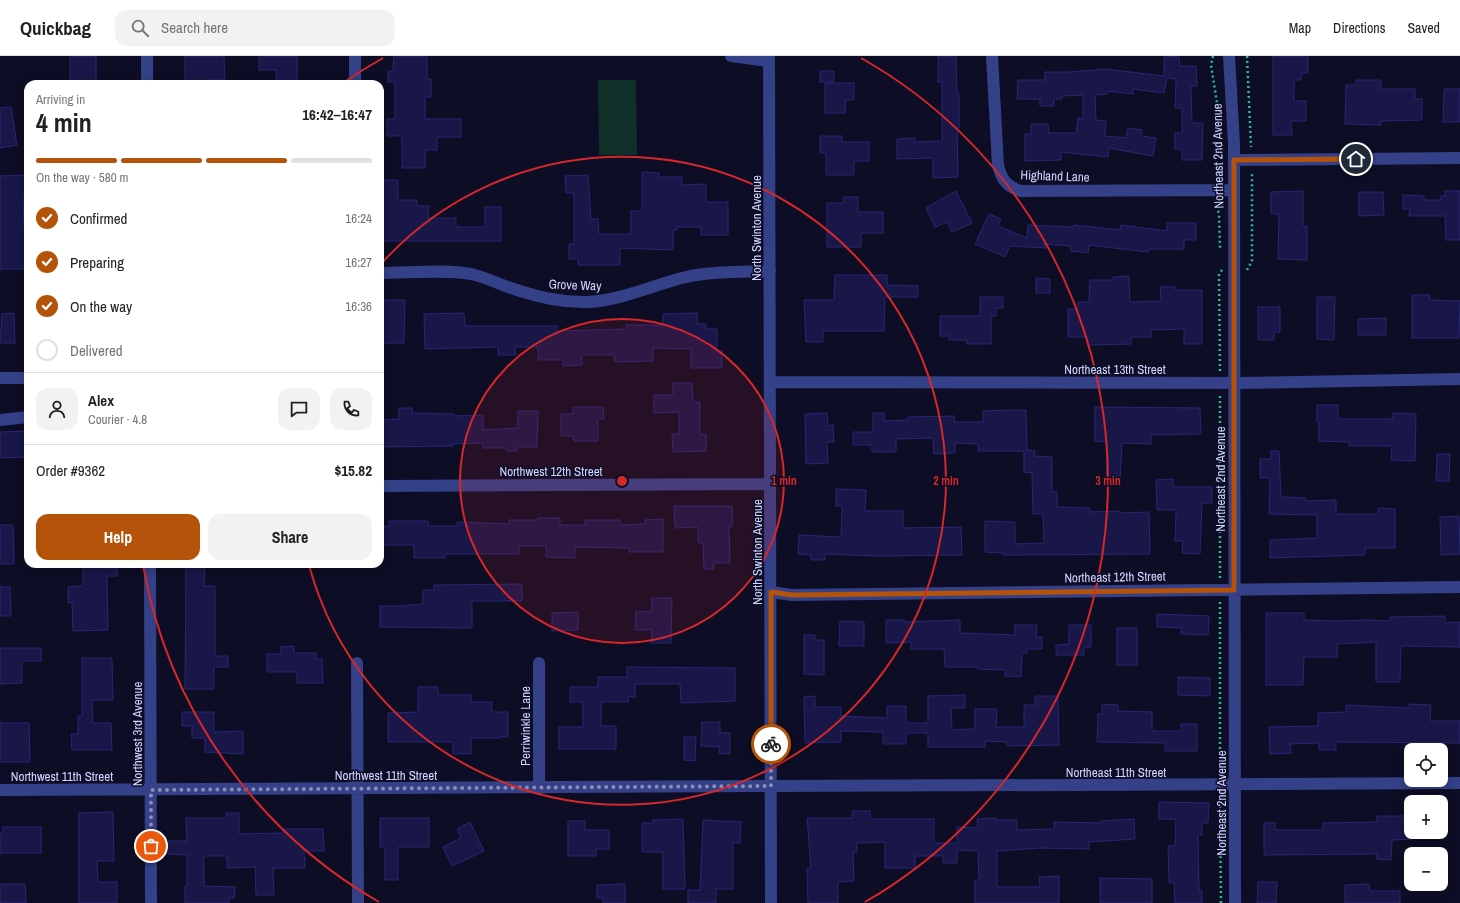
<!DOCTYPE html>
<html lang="en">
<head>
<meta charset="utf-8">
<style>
	:root { --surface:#fff; --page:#f2f2f2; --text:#202124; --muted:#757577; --line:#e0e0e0; --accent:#b45309 }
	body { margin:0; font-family:"Archivo Narrow",sans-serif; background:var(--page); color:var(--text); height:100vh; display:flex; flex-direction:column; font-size:15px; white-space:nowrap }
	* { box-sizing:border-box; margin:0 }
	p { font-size:13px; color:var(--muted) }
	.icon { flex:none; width:22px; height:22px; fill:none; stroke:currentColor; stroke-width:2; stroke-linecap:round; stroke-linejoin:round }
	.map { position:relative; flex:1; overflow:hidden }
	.side { position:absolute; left:24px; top:24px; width:360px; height:488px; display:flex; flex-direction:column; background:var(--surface); border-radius:12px; box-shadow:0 2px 10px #0003 }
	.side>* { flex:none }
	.fabs { position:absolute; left:1404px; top:687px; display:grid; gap:8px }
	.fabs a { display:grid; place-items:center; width:44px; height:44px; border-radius:8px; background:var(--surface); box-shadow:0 2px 10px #0003; font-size:20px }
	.pin { position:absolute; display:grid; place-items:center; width:34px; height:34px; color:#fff; margin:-17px; border:2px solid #fff; border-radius:50%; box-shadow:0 1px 4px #0007 }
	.courier { position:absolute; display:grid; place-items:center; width:40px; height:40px; margin:-20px; border:3px solid #b45309; border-radius:50%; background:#fff; color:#222; box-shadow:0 1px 5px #0007 }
	.headline em { font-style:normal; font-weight:700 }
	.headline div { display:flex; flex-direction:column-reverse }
	.headline { display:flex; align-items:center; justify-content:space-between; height:68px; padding:0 12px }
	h1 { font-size:26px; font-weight:700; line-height:30px }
	.bar { display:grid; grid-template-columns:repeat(4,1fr); gap:6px 4px; align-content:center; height:48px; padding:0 12px }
	.bar i { height:5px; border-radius:3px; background:var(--line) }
	.bar .active { background:var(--accent) }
	.bar p { grid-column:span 4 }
	.line { display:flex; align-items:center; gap:10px; padding:0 12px; border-top:1px solid var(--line) }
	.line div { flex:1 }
	.round { display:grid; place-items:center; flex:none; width:42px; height:42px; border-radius:12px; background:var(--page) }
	ol { padding:0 12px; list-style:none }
	li { display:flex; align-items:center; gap:12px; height:44px }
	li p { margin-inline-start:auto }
	li .icon { padding:4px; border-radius:50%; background:var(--accent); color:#fff; stroke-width:4 }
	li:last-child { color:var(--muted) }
	li i { width:22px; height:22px; border:2px solid var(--line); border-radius:50% }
	.cta { display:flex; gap:8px; margin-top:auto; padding:8px 12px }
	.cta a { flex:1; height:46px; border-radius:12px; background:var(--accent); color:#fff; font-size:16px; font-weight:700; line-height:46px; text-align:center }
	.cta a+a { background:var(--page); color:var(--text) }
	header { display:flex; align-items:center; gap:24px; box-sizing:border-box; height:56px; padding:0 20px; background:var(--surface); border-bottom:1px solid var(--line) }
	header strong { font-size:19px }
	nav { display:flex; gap:22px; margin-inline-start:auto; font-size:14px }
	.search { width:280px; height:36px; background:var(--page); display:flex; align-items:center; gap:10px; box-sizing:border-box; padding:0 14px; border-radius:12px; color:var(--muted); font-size:15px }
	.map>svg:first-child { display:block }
	.green { fill:#0f3029 }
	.building { fill:#181748; stroke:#282776 }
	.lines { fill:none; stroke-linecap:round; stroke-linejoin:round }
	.path { stroke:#24bf9a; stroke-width:2.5; stroke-dasharray:2 3; stroke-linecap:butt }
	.minor { stroke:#344088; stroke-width:12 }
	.done { stroke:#8c8eb3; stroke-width:4; stroke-dasharray:0 7.2 }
	.route { stroke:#b45309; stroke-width:5 }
	.ring { fill:none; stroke:#d62828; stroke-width:2 }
	.labels { text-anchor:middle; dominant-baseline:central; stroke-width:3; stroke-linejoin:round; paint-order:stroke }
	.street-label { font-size:13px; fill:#d1d4ff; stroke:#0d0d25 }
	.centre { fill:#d62828; stroke:#0d0d25; stroke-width:2 }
	.ring-label { font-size:12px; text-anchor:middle; font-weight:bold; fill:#d62828; stroke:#0d0d25; stroke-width:3; stroke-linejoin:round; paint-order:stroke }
</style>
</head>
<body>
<header>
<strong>Quickbag</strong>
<div class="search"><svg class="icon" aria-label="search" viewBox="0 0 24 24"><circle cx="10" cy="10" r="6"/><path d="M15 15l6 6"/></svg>Search here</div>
<nav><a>Map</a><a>Directions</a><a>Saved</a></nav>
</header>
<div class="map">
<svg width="1460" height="847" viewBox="0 0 1460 847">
	<rect width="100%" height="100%" fill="#0d0d25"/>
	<path class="green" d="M598 24H636L637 99H599Z"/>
	<path class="building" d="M70 0H96V28H70Z
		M185 0H224L225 24H208L209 28H185Z
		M259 0H297V28H284V23H276V14H259Z
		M394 0H427V23H431V41H425V63H461V81H437V94H425V112H402V80H387V63H395V26H388V15H393Z
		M938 0H956L957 37H959V72H957L958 121 933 122V102L897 103V83L915 82V86L942 85V26H938Z
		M1179 0 1180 10H1196L1197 30H1191L1192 67H1203L1202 104H1182V93H1175V77H1182V52H1175L1176 23 1167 22 1164 37 1133 33V38L1107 35V38L1095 39 1096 64 1106 65 1105 80 1126 82 1128 72 1142 74 1141 80 1156 82 1153 100 1109 92 1108 101 1061 96V104L1025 105V78H1031V68H1048L1049 77H1076L1078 62 1083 63V39L1062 40V43H1054V50H1040V43H1017L1018 24H1045V16H1070L1106 13 1164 20V1Z
		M1273 0H1308V17H1302L1301 24H1294V45H1306V65H1291L1292 79H1273Z
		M820 15H834V26H820Z
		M1356 24H1381V33H1415V43H1422V64L1381 65V69L1345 68 1346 29H1356Z
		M825 27H854V44H846L845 57H825Z
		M1444 33H1460V66H1443Z
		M11 51 17 89 0 92V52Z
		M820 80H842V86H869V105H854V119H826V97H820Z
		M642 116 659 117V121H682V129L706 128V146H728V179H701V171H677V174H673V194L620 192V209H578V203H569V188H574V137H566L565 120 588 119 591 163H598L599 178H631V155H642Z
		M28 119V139H23L24 171H28V194H25V213H0V120Z
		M381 124H398V144H417V150H429L428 162H456V171H485V151H501V185H380Z
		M956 135 972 167 952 176 947 166 935 171 926 152Z
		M1303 135V170H1307V204L1278 203 1279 158H1271V136Z
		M1445 135H1460V184H1446L1445 160H1409L1410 153H1403V139L1424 140V144H1441V140H1445Z
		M1359 136H1383L1384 159 1359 160Z
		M843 141H858V156H883V177H861V191H827V147H843Z
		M989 158 1001 163 998 170 1027 182 1028 169 1074 171V169L1120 174 1121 169 1167 175V167H1196V184H1184V193H1149L1148 196 1089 189 1088 197 1071 195V190L1043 188 1048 191 1047 192 1010 190 1005 201 975 188Z
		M835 219H887V229L918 230V241H885L884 275H823V286H806L804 244H834Z
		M1129 220 1130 246 1161 245 1160 231H1175V234H1202V288H1184V273L1151 274V281H1131V288L1088 289V281H1068V253H1078V246H1089L1090 224H1113V221Z
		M1036 222 1050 223V237H1036Z
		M1412 239H1430V244L1460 245 1459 282H1412Z
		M980 241H1003V252H996V260H991V288H967V284H949V280H940V260H980Z
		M1317 241H1335L1334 284 1317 283Z
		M380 244H405L404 287H380Z
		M1258 251H1280V276H1274V284H1258Z
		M14 257 15 287H0L2 258Z
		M464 257 465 270H557V275L626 273V269H663V258L697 257V268H706V273H717V295H722V312H691V293L653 292V305L614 306V299H582V309L563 310V304H538V291H515L516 299H498V291L425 293 424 258Z
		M1386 262V279H1358V263Z
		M673 327H692L693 346H700V378H706V395L673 396 672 378H679V356L654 357V339H673Z
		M1317 349H1338V363H1392L1393 357 1416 358 1415 405 1391 404 1392 390H1349V386L1319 385V366H1317Z
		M573 351H603L604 363H598V385H574L573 380H561V358H573Z
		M1095 351 1200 352 1201 378 1151 379V388L1122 387 1120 424H1106L1107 386 1095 385Z
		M399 352H412V357L454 358V360L483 359V374L518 372V355H538L537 391H517V395H506V392H483V387L453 388V390L380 391V364L399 363Z
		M1008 354H1026L1027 394 1035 395 1034 400 1052 401V436H1057V451L1090 452V456L1120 455V457L1149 456 1150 498 1016 499H1003V497L985 496V465L1015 466V488L1044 487 1043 458H1033L1032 417 1024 416V395H978V388L955 387V397L934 398 933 382 896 383V396H872V389H853V376H873V357H884V365L908 364V361L954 360 955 366H983V355Z
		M827 357 828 370 833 369 834 386H827L828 407 806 408 805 358Z
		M28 375V390H25V401L0 402V376Z
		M1271 395H1279L1281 441 1306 442V445L1336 444V458H1378V452L1395 453V492H1365V499L1270 502V484L1317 482V459L1269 458 1270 422H1260V403H1271Z
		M1437 398H1450L1449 425H1436Z
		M1173 423 1174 431H1212V447H1202L1200 498 1182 497 1183 485H1175L1176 454H1157L1156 424Z
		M836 433 866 434 865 455H903V472L961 471 962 499 877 500 825 498V504H811V499L798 498 799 479 841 481 842 450H836Z
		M674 450H732L733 470 729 471 730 507H714V513H704L703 487H698V471L675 472Z
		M1459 460 1460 498 1441 499 1440 461Z
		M538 462H560V469H585V464H620V469L645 468V464L663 463V496H629V492L575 491V502L546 501V490H519V498H445V502H414V489H380V471L389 470V465H428V470H457V466L509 468V464H538Z
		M0 469H13L14 508H0Z
		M83 508H117V520H107L108 574 73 575 72 546 68 547V531L83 530Z
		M186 508H205L204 530H215V600H228V611H214V633H185Z
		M522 528V545H472V572L380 571V550H407V549L423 548V534H434V529Z
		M0 531H10L11 560H0Z
		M652 542H672L671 587H651L652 574H635L636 555 651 556Z
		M578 556V574L552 575V557Z
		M1266 557H1304V564L1336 565 1367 564 1390 565V561L1445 560V567L1460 566V591L1401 590 1400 626H1376V586L1337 588V601H1304L1303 629H1266Z
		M1157 558 1209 560 1208 579 1181 578 1182 572 1157 571Z
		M886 564H904V566L960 564V577L1015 579V569H1037L1036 581H1042V593H1027V597H1022L1021 621 1005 620V614L978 613V611H945L944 593H911V586L886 587Z
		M840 565 864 566V590H839Z
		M1069 569H1091V591L1084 592V599H1056V589L1069 588Z
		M1117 572H1137V609H1117Z
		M804 579H815V584H824V619L804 618Z
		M294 590V597H316V603H322L323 627H297V616H267V598H281V591Z
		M0 592H41V605H22V627L0 628Z
		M82 602H112L113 644H92L93 667H111L112 694H72L71 678H78V660H82Z
		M627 611 735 612V645L681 647 680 628H635V641H628V646H601V670H616V693H559V671H583V646H570V631H598V621H627Z
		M1178 621 1210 622V640L1178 639Z
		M418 631H438V639H471V646H492V656H508V681H500V682H471V698H453V686H388V657L418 656Z
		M965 639V652H951L952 674 975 673V653H997L996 671H1024V649H1035V640H1058L1059 689 1007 690V686L985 685V691H928V677H906V688H883V676L841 675V686L805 687 804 641 815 640V651H841V660L887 662V650H906V667H928V640Z
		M1102 648 1118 649V655L1152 656V675H1181V668H1197V695H1165V687L1097 686 1098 658H1102Z
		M1409 648 1431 649 1430 665H1460V687L1336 686V694H1319V687L1290 688 1291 697 1270 698 1269 671 1318 670V657L1346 656V649L1409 652Z
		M182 656H214V676L243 675V698L205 696V682H192V670H182Z
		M702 666H720V677H730V698L719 697 720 691 701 690Z
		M0 667H29L30 706H0Z
		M684 681H696L695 705 684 704Z
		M1159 746 1209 747 1208 767H1202V779H1198L1199 835H1202V847H1175L1174 827H1169L1168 790H1175L1176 763H1159Z
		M852 755H870V763H934V787H957V771L978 772 977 763 996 762V764H1017V774L1054 773V766L1101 767V765L1134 763 1135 783 1089 786V793L1040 792 997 795V831H1040L1039 821 1059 820V847H975V824H979L978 795 957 794V807H943V800H915V812H885V786L857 787V796H853L854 825 838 826V847H808L807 813 811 812 807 762H853Z
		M113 756 114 805H97L98 826H117V847H79V757Z
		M226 757H239V778L283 777V773H323L324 795H304L305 812H273L274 839H256L255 811 227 812V800H204V830L235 831 234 842H229V847H185V830H187V799L168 798V785H187L186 762H226Z
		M1377 760H1411V783L1392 784 1391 804 1376 803 1377 798 1264 799V767H1275V774H1323V767L1377 766Z
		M380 762H429V791H398V824H385V791H380Z
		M683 763 685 833H663V796H642V767H653V764Z
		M703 764 741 766 740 787H733V833H716V847H688V834H700Z
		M568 765H585V774H609V793H596V800H568Z
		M470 766 484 795 452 810 443 791 461 782 457 773Z
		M3 771H41V797H0V777H3Z
		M1100 822 1152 823V847H1100Z
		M1258 826H1277L1276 847H1257Z
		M0 828H25L26 847H0Z
		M625 828V847H603V842H597V829Z
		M1369 828 1370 835H1400V847H1345V829Z"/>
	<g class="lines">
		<path class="path" d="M1213 0 1211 9 1218 53
			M1247 0 1251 91
			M1217 122 1216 76 1219 61
			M1216 145 1219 159 1220 192
			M1247 214 1252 205V116
			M1220 315 1219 218 1222 214
			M1220 340V523
			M1220 546V717
			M1220 740 1221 847"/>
		<path class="minor" d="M147 0V28
			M355 0V28
			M731 0 769 5
			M769 0 771 847
			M992 0 998 109C1001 123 1007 131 1021 135L1234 134
			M1229 0 1234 88 1235 847
			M1234 104 1460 102
			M380 217C408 217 444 213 471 218 488 222 503 230 520 235 542 242 565 247 588 246 622 244 651 230 682 222 711 215 741 216 770 215
			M0 322H28
			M770 326 1241 327 1460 323
			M0 364 28 361
			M380 430 770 428
			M150 508 151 847
			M771 536 792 539 1460 531
			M357 607 358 847
			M539 607V733
			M0 734C257 734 514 732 770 730 1000 728 1230 730 1460 727"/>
	</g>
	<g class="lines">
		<path class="done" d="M151 790V734L771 730V688"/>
		<path class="route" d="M771 688V536L792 539 1234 534V104L1356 103"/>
	</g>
	<circle cx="622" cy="425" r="162" fill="#d62828" fill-opacity=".12"/>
	<g class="ring">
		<circle cx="622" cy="425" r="162"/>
		<path d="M381 208A324 324 0 1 1 309 509"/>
		<path d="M379 846A486 486 0 0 1 143 509M343 27A486 486 0 0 1 383 2M861 2A486 486 0 0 1 865 846"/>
	</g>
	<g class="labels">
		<g class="street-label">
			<text transform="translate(1218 100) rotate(-91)">Northeast 2nd Avenue</text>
			<text transform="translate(1055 120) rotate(2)">Highland Lane</text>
			<text transform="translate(756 172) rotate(-90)">North Swinton Avenue</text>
			<text transform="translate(575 229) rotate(2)">Grove Way</text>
			<text x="1115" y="313">Northeast 13th Street</text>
			<text x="551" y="415">Northwest 12th Street</text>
			<text transform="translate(1220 423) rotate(-90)">Northeast 2nd Avenue</text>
			<text transform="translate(757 496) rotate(-90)">North Swinton Avenue</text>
			<text transform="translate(1115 521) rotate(-1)">Northeast 12th Street</text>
			<text transform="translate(525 670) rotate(-90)">Perriwinkle Lane</text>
			<text transform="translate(137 678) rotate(-90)">Northwest 3rd Avenue</text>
			<text x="1116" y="716">Northeast 11th Street</text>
			<text x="386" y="719">Northwest 11th Street</text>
			<text x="62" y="720">Northwest 11th Street</text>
			<text transform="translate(1221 747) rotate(-90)">Northeast 2nd Avenue</text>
		</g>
	</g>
	<circle cx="622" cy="425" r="6" class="centre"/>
	<g class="ring-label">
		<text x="784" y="429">1 min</text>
		<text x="946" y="429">2 min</text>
		<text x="1108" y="429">3 min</text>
	</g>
</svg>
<div class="fabs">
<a><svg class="icon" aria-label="locate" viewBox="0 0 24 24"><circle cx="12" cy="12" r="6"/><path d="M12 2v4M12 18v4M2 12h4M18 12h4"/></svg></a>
<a>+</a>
<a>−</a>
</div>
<div class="pin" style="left:151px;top:790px;background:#ea580c"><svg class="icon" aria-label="bag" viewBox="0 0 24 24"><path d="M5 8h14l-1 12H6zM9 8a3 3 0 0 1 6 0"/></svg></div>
<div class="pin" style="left:1356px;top:103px;background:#1f2937"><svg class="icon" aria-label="home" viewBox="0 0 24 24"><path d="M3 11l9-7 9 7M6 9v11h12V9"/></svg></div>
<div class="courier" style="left:771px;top:688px"><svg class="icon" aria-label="bike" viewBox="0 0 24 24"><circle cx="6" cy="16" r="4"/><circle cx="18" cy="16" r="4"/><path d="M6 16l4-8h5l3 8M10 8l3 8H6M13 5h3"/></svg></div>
<section class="side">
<div class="headline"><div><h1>4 min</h1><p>Arriving in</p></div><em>16:42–16:47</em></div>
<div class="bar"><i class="active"></i><i class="active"></i><i class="active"></i><i></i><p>On the way · 580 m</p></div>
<ol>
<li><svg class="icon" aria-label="check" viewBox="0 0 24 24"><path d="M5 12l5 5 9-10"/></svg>Confirmed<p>16:24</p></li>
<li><svg class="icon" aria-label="check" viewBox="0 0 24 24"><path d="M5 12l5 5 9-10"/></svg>Preparing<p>16:27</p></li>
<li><svg class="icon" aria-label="check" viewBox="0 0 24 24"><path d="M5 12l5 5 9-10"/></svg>On the way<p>16:36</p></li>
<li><i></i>Delivered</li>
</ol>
<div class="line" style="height:72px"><a class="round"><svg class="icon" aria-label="person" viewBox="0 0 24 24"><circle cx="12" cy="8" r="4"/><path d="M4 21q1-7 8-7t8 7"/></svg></a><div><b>Alex</b><p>Courier · 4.8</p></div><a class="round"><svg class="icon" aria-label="chat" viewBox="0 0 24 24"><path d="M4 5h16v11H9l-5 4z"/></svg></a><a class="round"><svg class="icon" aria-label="phone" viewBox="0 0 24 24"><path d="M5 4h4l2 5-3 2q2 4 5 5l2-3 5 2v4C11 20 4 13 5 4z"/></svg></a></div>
<div class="line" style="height:52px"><div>Order #9362</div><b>$15.82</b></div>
<div class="cta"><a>Help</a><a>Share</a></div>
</section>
</div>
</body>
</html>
